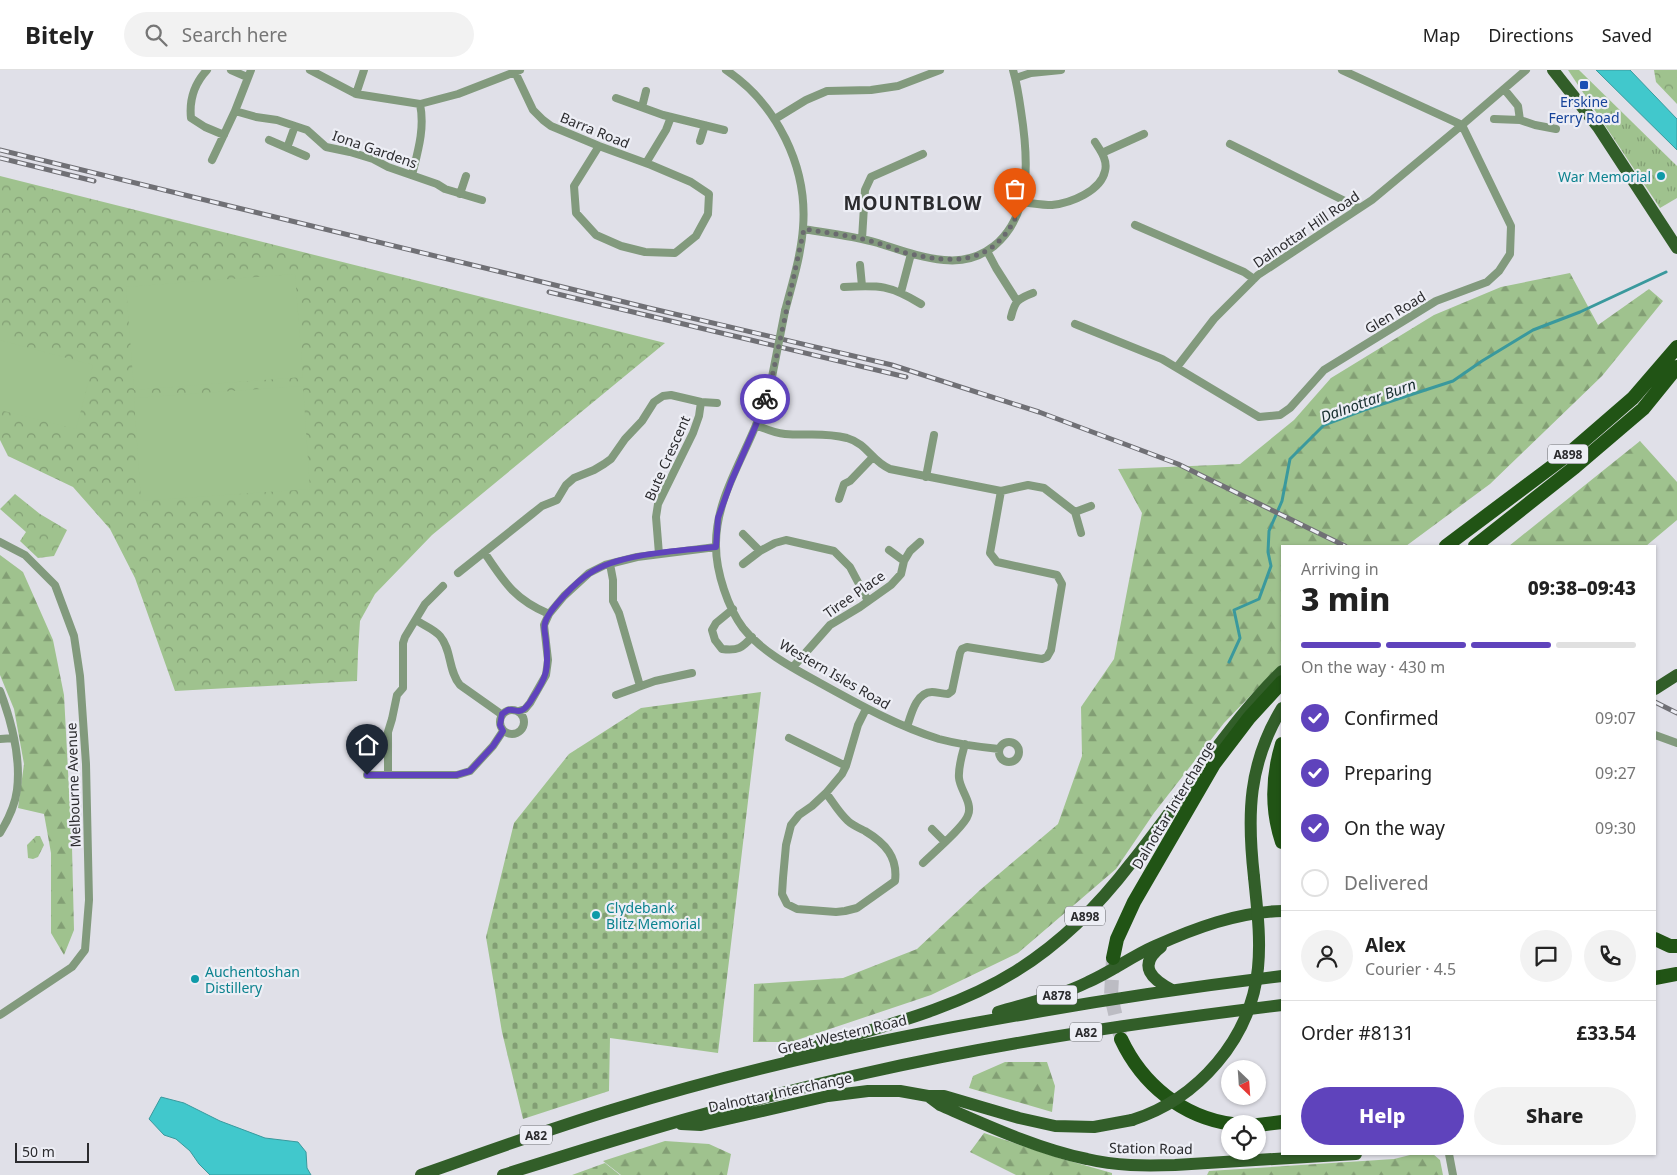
<!DOCTYPE html>
<html lang="en">
<head>
<meta charset="utf-8">
<style>
	:root { --surface:#fff; --page:#f2f2f2; --text:#222; --muted:#767676; --line:#e0e0e0; --accent:#5f43bc }
	body { margin:0; font-family:"Noto Sans",sans-serif; background:var(--page); color:var(--text); height:100vh; display:flex; flex-direction:column; font-size:19px; white-space:nowrap }
	* { box-sizing:border-box; margin:0 }
	p { font-size:16px; color:var(--muted) }
	.icon { flex:none; width:28px; height:28px; fill:none; stroke:currentColor; stroke-width:2; stroke-linecap:round; stroke-linejoin:round }
	.map { position:relative; flex:1; overflow:hidden }
	.side { position:absolute; left:1281px; top:475px; width:375px; height:610px; display:flex; flex-direction:column; background:var(--surface); border-radius:0px; box-shadow:0 1px 4px #0004 }
	.side>* { flex:none }
	.needle { width:32px; rotate:155deg }
	.buttons { position:absolute; left:1221px; top:990px; display:grid; gap:10px }
	.buttons a { display:grid; place-items:center; width:45px; height:45px; border-radius:50%; background:var(--surface); box-shadow:0 1px 4px #0004; font-size:25px }
	.scale { position:absolute; left:15px; bottom:12px; width:74px; box-sizing:border-box; padding-left:5px; border:2px solid #2b2b2e; border-top:0; font-size:14px; line-height:18px; white-space:nowrap; color:#2b2b2e; -webkit-text-stroke:4px #edeef5; paint-order:stroke }
	.pin { position:absolute; display:grid; place-items:center; width:42px; height:42px; color:#fff; margin:-51px -21px; border-radius:50% 50% 50% 0; rotate:-45deg; box-shadow:0 0 5px #0007 }
	.pin .icon { rotate:45deg }
	.courier { position:absolute; display:grid; place-items:center; width:50px; height:50px; margin:-25px; border:4px solid #5f43bc; border-radius:50%; background:#fff; color:#222; box-shadow:0 1px 6px #0007 }
	.overview em { font-style:normal; font-weight:800 }
	.overview div { display:flex; flex-direction:column-reverse }
	.overview { display:flex; align-items:center; justify-content:space-between; height:85px; padding:0 20px }
	h1 { font-size:32px; font-weight:800; line-height:38px }
	.bar { display:grid; grid-template-columns:repeat(4,1fr); gap:8px 5px; align-content:center; height:60px; padding:0 20px }
	.bar i { height:6px; border-radius:4px; background:var(--line) }
	.bar .active { background:var(--accent) }
	.bar p { grid-column:span 4 }
	.line { display:flex; align-items:center; gap:12px; padding:0 20px; border-top:1px solid var(--line) }
	.line div { flex:1 }
	.round { display:grid; place-items:center; flex:none; width:52px; height:52px; border-radius:26px; background:var(--page) }
	ol { padding:0 20px; list-style:none }
	li { display:flex; align-items:center; gap:15px; height:55px }
	li p { margin-inline-start:auto }
	li .icon { padding:5px; border-radius:50%; background:var(--accent); color:#fff; stroke-width:4 }
	li:last-child { color:var(--muted) }
	li i { width:28px; height:28px; border:2px solid var(--line); border-radius:50% }
	.button { display:flex; gap:10px; margin-top:auto; padding:10px 20px }
	.button a { flex:1; height:58px; border-radius:30px; background:var(--accent); color:#fff; font-size:20px; font-weight:800; line-height:58px; text-align:center }
	.button a+a { background:var(--page); color:var(--text) }
	header { display:flex; align-items:center; gap:30px; box-sizing:border-box; height:70px; padding:0 25px; background:var(--surface); border-bottom:1px solid var(--line) }
	header strong { font-size:24px }
	nav { display:flex; gap:28px; margin-inline-start:auto; font-size:18px }
	.search { width:350px; height:45px; background:var(--page); display:flex; align-items:center; gap:12px; box-sizing:border-box; padding:0 18px; border-radius:28px; color:var(--muted); font-size:19px }
	.map>svg:first-child { display:block }
	.grass { fill:url(#grass-tufts) }
	.forest { fill:url(#forest-firs) }
	.cemetery { fill:url(#cemetery-stones) }
	.park { fill:url(#park-crowns) }
	.garden { fill:#9fc28e }
	.water { fill:#41c8cc; stroke:#3a999d }
	.lines { fill:none; stroke-linecap:round; stroke-linejoin:round }
	.stream { stroke:#3a999d; stroke-width:3 }
	.trunk-tunnel { stroke:#bcbcc3; stroke-width:14; stroke-dasharray:14 7; stroke-linecap:butt }
	.minor { stroke:#829a7d; stroke-width:8 }
	.primary { stroke:#325e29; stroke-width:12 }
	.trunk { stroke:#215415; stroke-width:14 }
	.rail-casing { stroke:#707075; stroke-width:5 }
	.rail { stroke:#edeef5; stroke-width:3; stroke-dasharray:9; stroke-linecap:butt }
	.minor-bridge { stroke:#829a7d; stroke-width:8 }
	.primary-bridge { stroke:#325e29; stroke-width:12 }
	.done { stroke:#6a6a6f; stroke-width:5; stroke-dasharray:0 9 }
	.route { stroke:#5f43bc; stroke-width:6 }
	.transit-dot { fill:#1a4fb4; stroke:#edeef5; stroke-width:2 }
	.culture-dot { fill:#0f9aa8; stroke:#edeef5; stroke-width:2 }
	.labels { text-anchor:middle; dominant-baseline:central; stroke-width:4.5; stroke-linejoin:round; paint-order:stroke }
	.shield { fill:#edeef5; stroke:#65666a; stroke-width:1 }
	.shield-label { font-size:12px; font-weight:bold; fill:#2b2b2e }
	.transit-label { font-size:14px; fill:#164399; stroke:#edeef5 }
	.street-label { font-size:14px; fill:#2b2b2e; stroke:#edeef5 }
	.culture-label { font-size:14px; fill:#0d838f; stroke:#edeef5; text-anchor:start }
	.water-label { font-size:15px; font-style:italic; fill:#172e2f; stroke:#edeef5 }
	.district-label { font-size:19px; font-weight:bold; letter-spacing:1px; fill:#2b2b2e; stroke:#edeef5 }
</style>
</head>
<body>
<header>
<strong>Bitely</strong>
<div class="search"><svg class="icon" aria-label="search" viewBox="0 0 24 24"><circle cx="10" cy="10" r="6"/><path d="M15 15l6 6"/></svg>Search here</div>
<nav><a>Map</a><a>Directions</a><a>Saved</a></nav>
</header>
<div class="map">
<svg width="1677" height="1105" viewBox="0 0 1677 1105">
	<defs>
		<pattern id="grass-tufts" width="24" height="20" patternUnits="userSpaceOnUse" patternTransform="scale(1.25)"><rect width="24" height="20" fill="#9fc28e"/><path d="M3 7l-1-3M5 7V3M7 7l1-3M15 17l-1-3M17 17v-4M19 17l1-3" fill="none" stroke="#829e74"/></pattern>
		<pattern id="forest-firs" width="22" height="20" patternUnits="userSpaceOnUse" patternTransform="scale(1.25)"><rect width="22" height="20" fill="#9fc28e"/><path d="M5 1l3.5 6h-7zM16 11l3.5 6h-7z" fill="#829e74"/></pattern>
		<pattern id="cemetery-stones" width="16" height="16" patternUnits="userSpaceOnUse" patternTransform="scale(1.25)"><rect width="16" height="16" fill="#9fc28e"/><path d="M2 7V4a2 2 0 0 1 4 0v3zM10 15v-3a2 2 0 0 1 4 0v3z" fill="#829e74"/></pattern>
		<pattern id="park-crowns" width="20" height="18" patternUnits="userSpaceOnUse" patternTransform="scale(1.25)"><rect width="20" height="18" fill="#9fc28e"/><path d="M2 6a3 3 0 1 1 6 0M12 15a3 3 0 1 1 6 0" fill="none" stroke="#829e74"/></pattern>
	</defs>
	<rect width="100%" height="100%" fill="#e0e0e8"/>
	<path class="grass" d="M1568 0H1579L1677 96V128L1660 138Z"/>
	<path class="forest" d="M1570 203 1598 255 1649 219 1663 231 1602 306 1490 414 1406 476H1282V593L1224 653 1154 743 1116 799 1018 883 931 925 791 972H753L754 914 843 908 917 879 980 820 1058 754 1082 686 1081 637 1114 589 1142 443 1118 399 1240 394 1294 350 1331 308 1434 245 1501 217Z
		M1640 371 1677 412V450L1646 476H1509Z
		M0 485 23 502 53 570 64 625 72 777 74 860 64 885 51 863V783L44 744 18 738 24 694 14 639 0 605Z
		M1005 992H1047L1055 1016 1052 1042 969 1018 973 1006Z
		M984 1063 1059 1088 1112 1103V1105H1016L970 1082Z
		M665 1071 709 1074 731 1084 727 1105H621L603 1091Z
		M1414 1084H1433L1440 1090 1443 1105H1207L1209 1101 1394 1089Z"/>
	<path class="cemetery" d="M761 622 718 983 610 968 609 1021 523 1049 502 962 486 867 514 753 569 684 641 638Z
		M605 1093 620 1105H572Z"/>
	<path class="park" d="M1654 0H1677V34L1656 12Z
		M0 106 665 273 432 465 375 524 360 551 358 582 357 611 175 621 135 508 110 459 73 417 8 386 0 370Z
		M15 424 40 444 67 460 54 486 38 488 20 471 26 462 0 439Z
		M36 766H40L44 775 38 787 33 789 28 788 27 775Z"/>
	<path class="garden" d="M295 204 303 307 134 320 126 217Z
		M0 270 93 295 76 359 0 340Z
		M303 316 310 419 141 431 134 328Z"/>
	<path class="water" d="M1596 0H1630L1677 49V80Z
		M161 1027 184 1033 220 1051 265 1068 298 1072 306 1082 307 1098 311 1105H210L199 1094 190 1081 176 1069 164 1065 149 1049Z"/>
	<g class="lines">
		<path class="stream" d="M1229 592 1240 568 1234 540 1259 529 1271 496 1268 482 1269 461 1282 431 1290 389 1324 355 1364 340 1453 311 1482 291 1533 260 1580 242 1666 202"/>
		<path class="trunk-tunnel" d="M1113 889 1111 926 1121 969"/>
		<path class="minor" d="M207 0C194 14 189 29 191 48L205 57 224 65
			M231 0 247 7
			M310 0 356 24 420 34 458 24 520 0
			M726 0C777 34 808 97 803 158 801 186 792 214 785 241
			M1342 0 1462 55
			M515 2 533 40 543 50 551 56 599 76 651 95 691 112 709 124 708 144 696 166 675 183 645 182 621 176 596 165 576 143 574 116 599 76
			M1016 8 1031 3 1061 0
			M1504 19 1518 36 1520 50
			M356 24 364 0
			M616 28 663 45 724 60
			M642 37 646 21
			M235 41 256 47 277 50 307 60 326 77 350 82 373 89 388 97 437 114 445 119 482 130
			M775 49 806 30 827 21 871 20 898 16 940 0
			M1494 49 1520 50 1535 55 1556 59
			M269 70 306 86
			M700 71 705 55
			M1230 74 1359 138
			M287 78 295 56
			M1102 83 1144 64
			M212 90 235 41 251 0
			M646 93 666 60 671 47
			M412 105C418 81 425 58 420 34
			M460 124 466 106
			M1021 132C1031 133 1042 135 1052 135 1071 133 1101 121 1105 101 1108 90 1100 80 1095 72
			M1135 155 1244 202 1254 209
			M803 159C828 163 854 166 878 173 900 180 921 188 944 190 963 192 980 187 994 176 1033 144 1028 86 1021 41 1019 27 1017 13 1013 0
			M862 169 865 120 871 107 923 84
			M987 181 996 198 1017 231
			M860 195 862 216
			M844 217C880 215 890 215 921 234
			M901 222 911 184
			M1011 247C1015 231 1017 229 1033 223
			M1075 254 1162 289 1259 347 1280 345 1290 338 1324 300 1436 231 1487 212 1499 201 1510 184 1511 156 1462 55
			M1177 297 1214 249 1258 205 1372 130 1462 55 1526 0
			M771 312C766 327 761 341 756 355 740 394 715 433 716 476 716 502 728 538 743 558 762 582 793 598 820 613 858 634 897 656 939 669 958 674 979 677 999 679
			M756 355C765 359 775 363 785 364 808 366 823 362 847 368 868 374 871 391 890 399L1001 421 990 483 997 492 1057 505 1062 514 1051 580 1047 587 1042 589 967 577 962 579 960 583 952 621 948 624C942 624 937 622 932 622 916 622 911 645 907 657
			M926 407 934 365
			M1001 421 1028 415 1044 418 1075 442
			M839 429 844 414 850 411 873 387
			M1081 463 1075 442 1091 436
			M743 464 760 481
			M0 472 25 485 55 515 74 566 80 606 86 694 89 830 85 880 72 897 0 945
			M889 480 904 491
			M484 482C504 512 514 529 549 544
			M659 484 656 447 658 434 693 363 699 346 701 332
			M610 494 613 510V531L619 543 640 616
			M743 494 760 481 775 473 786 470 834 481 850 497 868 531
			M458 503 532 444 542 436 557 430 566 415 574 408 594 400 604 394 611 389 625 369 642 351 654 332 663 326 671 325 701 332 717 333
			M733 539 716 553 712 560 715 570 722 579C738 581 742 578 752 567
			M416 550C423 555 434 559 440 566 452 580 448 601 460 615L501 644
			M793 597 830 555 860 537 891 515 901 504 904 491 910 481 920 472
			M0 621C11 650 21 688 17 720 15 736 8 750 0 763
			M616 625 655 611 692 603
			M500 652a12 12 0 1 1 24 0a12 12 0 1 1-24 0Z
			M519 641 525 639 530 633 546 605 548 590 544 555 549 544 564 526 589 503 605 495 637 487 716 477
			M1655 665 1677 673
			M789 668 846 696
			M0 669 14 668
			M999 682a10 10 0 1 1 20 0a10 10 0 1 1-20 0Z
			M367 705H457L470 701 493 676 503 661
			M388 705V662L392 649 397 625 403 618V573L405 567 425 534 443 516
			M826 723C833 732 839 743 848 751 852 755 859 758 865 761 885 773 898 787 895 811L857 838 845 841 836 842 797 839 787 834 782 824 783 808 786 775 791 755 799 745 812 736 826 723 842 704 846 696 858 655 866 639
			M932 759 944 771
			M923 793C933 783 965 756 968 745 973 733 960 720 959 708 958 697 962 685 965 674
			M1449 1084 1453 1105"/>
		<path class="primary" d="M1553 0 1598 57 1677 178
			M1655 619 1677 605
			M1254 807C1247 745 1248 694 1282 638
			M1161 877C1136 896 1153 910 1172 920
			M998 942C1028 933 1060 926 1088 912 1111 902 1132 886 1155 876 1195 858 1238 842 1282 841
			M790 988 804 980C875 958 952 941 1016 901 1061 873 1099 835 1131 793 1157 761 1181 727 1205 693 1230 660 1253 629 1282 601
			M928 1026 940 1035C986 1055 1038 1079 1087 1089 1116 1096 1145 1096 1175 1095L1356 1084
			M681 1054 701 1055 828 1026 868 1021H900L928 1026H944L1019 1048 1055 1056 1094 1057 1132 1050
			M421 1105C485 1082 549 1059 615 1039 751 997 891 967 1031 943 1115 928 1198 916 1282 906
			M503 1105C623 1067 743 1030 866 1003 1003 972 1143 952 1282 935"/>
		<path class="trunk" d="M1446 476 1566 386 1633 328 1677 277
			M1475 476 1575 397 1643 339 1677 297
			M1282 674C1272 707 1271 739 1282 772
			M1655 869 1670 876H1677
			M1113 888 1117 869 1134 832 1214 694 1249 648 1282 612
			M1655 908 1677 904
			M1121 969C1142 1014 1182 1047 1232 1054
			M1258 1055 1282 1052"/>
		<defs>
			<path id="rail" d="M0 80 649 238 892 295 1039 342 1178 394 1345 476
				M0 88 94 111
				M549 222 906 307
				M1655 632 1677 643"/>
		</defs>
		<use href="#rail" class="rail-casing"/>
		<use href="#rail" class="rail"/>
		<path class="minor-bridge" d="M771 312 785 241"/>
		<path class="primary-bridge" d="M1132 1050C1198 1029 1251 969 1258 898 1261 868 1257 838 1254 807"/>
	</g>
	<g class="lines">
		<path class="done" d="M765 329 771 312 804 159C828 163 854 166 878 173 888 176 897 181 907 183 953 194 991 195 1015 149"/>
		<path class="route" d="M367 705H456L470 701 493 676 503 661 500 655 502 644 508 640C512 639 515 641 519 641 524 641 530 633 532 629 547 607 549 599 546 572 546 566 543 559 545 553 548 540 578 510 590 503 620 483 679 481 716 477L718 448 731 412 756 355 765 329"/>
	</g>
	<rect class="transit-dot" x="1579" y="10" width="10" height="10" rx="2.5"/>
	<g class="culture-dot">
		<circle cx="1661" cy="106" r="5"/>
		<circle cx="596" cy="845" r="5"/>
		<circle cx="195" cy="909" r="5"/>
	</g>
	<g class="labels">
		<g class="shield">
			<rect x="1548" y="374.5" width="40" height="19" rx="4"/>
			<rect x="1065" y="836.5" width="40" height="19" rx="4"/>
			<rect x="1037" y="915.5" width="40" height="19" rx="4"/>
			<rect x="1070" y="952.5" width="32" height="19" rx="4"/>
			<rect x="520" y="1055.5" width="32" height="19" rx="4"/>
		</g>
		<g class="shield-label">
			<text x="1568" y="384">A898</text>
			<text x="1085" y="846">A898</text>
			<text x="1057" y="925">A878</text>
			<text x="1086" y="962">A82</text>
			<text x="536" y="1065">A82</text>
		</g>
		<g class="transit-label">
			<text x="1584" y="31">Erskine<tspan x="1584" dy="16">Ferry Road</tspan></text>
		</g>
		<g class="street-label">
			<text transform="translate(595 60) rotate(22)">Barra Road</text>
			<text transform="translate(375 79) rotate(19)">Iona Gardens</text>
			<text transform="translate(1306 159) rotate(-34)">Dalnottar Hill Road</text>
			<text transform="translate(1395 242) rotate(-31)">Glen Road</text>
			<text transform="translate(667 388) rotate(-66)">Bute Crescent</text>
			<text transform="translate(854 524) rotate(-35)">Tiree Place</text>
			<text transform="translate(835 604) rotate(30)">Western Isles Road</text>
			<text transform="translate(73 715) rotate(-92)">Melbourne Avenue</text>
			<text transform="translate(1173 735) rotate(-59)">Dalnottar Interchange</text>
			<text transform="translate(842 964) rotate(-13)">Great Western Road</text>
			<text transform="translate(780 1022) rotate(-12)">Dalnottar Interchange</text>
			<text transform="translate(1151 1078) rotate(1)">Station Road</text>
		</g>
		<g class="culture-label">
			<text x="1651" y="106" text-anchor="end">War Memorial</text>
			<text x="606" y="837">Clydebank<tspan x="606" dy="16">Blitz Memorial</tspan></text>
			<text x="205" y="901">Auchentoshan<tspan x="205" dy="16">Distillery</tspan></text>
		</g>
		<g class="water-label">
			<text transform="translate(1368 330) rotate(-20)">Dalnottar Burn</text>
		</g>
		<g class="district-label">
			<text x="913" y="133">MOUNTBLOW</text>
		</g>
	</g>
</svg>
<div class="buttons">
<a><svg class="needle" viewBox="-14 -14 28 28"><path d="M0-13l5 13h-10z" fill="#e53935"/><path d="M0 13l5-13h-10z" fill="#767676"/></svg></a>
<a><svg class="icon" aria-label="locate" viewBox="0 0 24 24"><circle cx="12" cy="12" r="6"/><path d="M12 2v4M12 18v4M2 12h4M18 12h4"/></svg></a>
</div>
<div class="scale">50 m</div>
<div class="pin" style="left:1015px;top:149px;background:#ea580c"><svg class="icon" aria-label="bag" viewBox="0 0 24 24"><path d="M5 8h14l-1 12H6zM9 8a3 3 0 0 1 6 0"/></svg></div>
<div class="pin" style="left:367px;top:705px;background:#1f2937"><svg class="icon" aria-label="home" viewBox="0 0 24 24"><path d="M3 11l9-7 9 7M6 9v11h12V9"/></svg></div>
<div class="courier" style="left:765px;top:329px"><svg class="icon" aria-label="bike" viewBox="0 0 24 24"><circle cx="6" cy="16" r="4"/><circle cx="18" cy="16" r="4"/><path d="M6 16l4-8h5l3 8M10 8l3 8H6M13 5h3"/></svg></div>
<section class="side">
<div class="overview"><div><h1>3 min</h1><p>Arriving in</p></div><em>09:38–09:43</em></div>
<div class="bar"><i class="active"></i><i class="active"></i><i class="active"></i><i></i><p>On the way · 430 m</p></div>
<ol>
<li><svg class="icon" aria-label="check" viewBox="0 0 24 24"><path d="M5 12l5 5 9-10"/></svg>Confirmed<p>09:07</p></li>
<li><svg class="icon" aria-label="check" viewBox="0 0 24 24"><path d="M5 12l5 5 9-10"/></svg>Preparing<p>09:27</p></li>
<li><svg class="icon" aria-label="check" viewBox="0 0 24 24"><path d="M5 12l5 5 9-10"/></svg>On the way<p>09:30</p></li>
<li><i></i>Delivered</li>
</ol>
<div class="line" style="height:90px"><a class="round"><svg class="icon" aria-label="person" viewBox="0 0 24 24"><circle cx="12" cy="8" r="4"/><path d="M4 21q1-7 8-7t8 7"/></svg></a><div><b>Alex</b><p>Courier · 4.5</p></div><a class="round"><svg class="icon" aria-label="chat" viewBox="0 0 24 24"><path d="M4 5h16v11H9l-5 4z"/></svg></a><a class="round"><svg class="icon" aria-label="phone" viewBox="0 0 24 24"><path d="M5 4h4l2 5-3 2q2 4 5 5l2-3 5 2v4C11 20 4 13 5 4z"/></svg></a></div>
<div class="line" style="height:65px"><div>Order #8131</div><b>£33.54</b></div>
<div class="button"><a>Help</a><a>Share</a></div>
</section>
</div>
</body>
</html>
